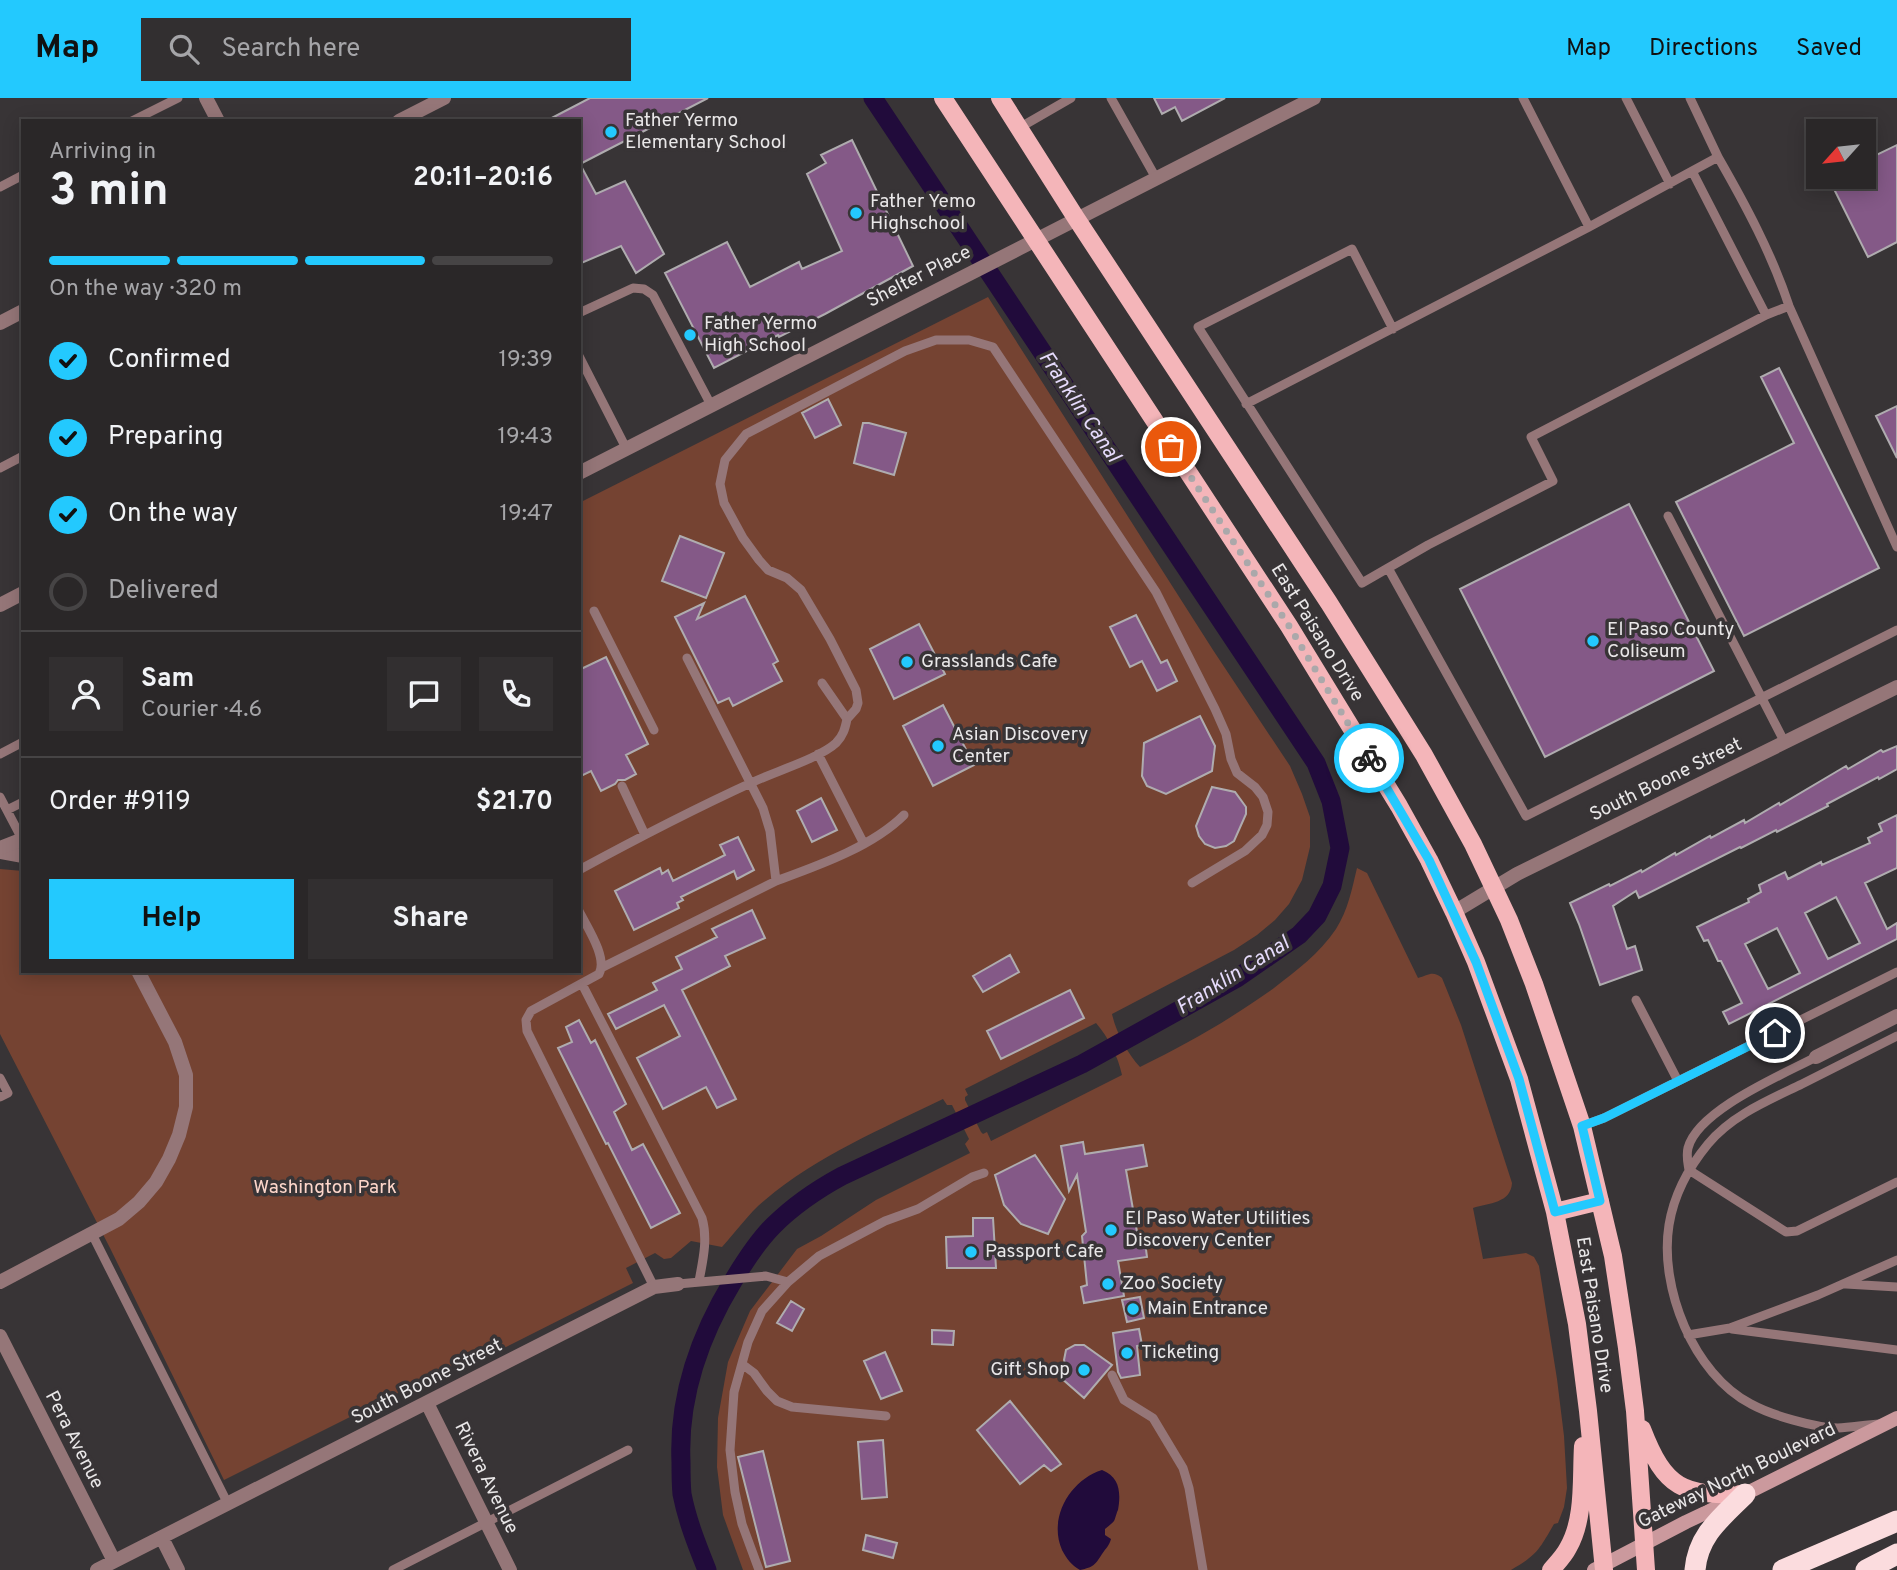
<!DOCTYPE html>
<html lang="en">
<head>
<meta charset="utf-8">
<style>
	:root { --surface:#2a2728; --page:#322f30; --text:#f1f3f6; --muted:#a5a5a8; --line:#464445; --accent:#23c9fe }
	body { margin:0; font-family:Overpass,sans-serif; background:var(--page); color:var(--text); height:100vh; display:flex; flex-direction:column; font-size:26px; white-space:nowrap }
	* { box-sizing:border-box; margin:0 }
	p { font-size:23px; color:var(--muted) }
	.icon { flex:none; width:38px; height:38px; fill:none; stroke:currentColor; stroke-width:2; stroke-linecap:round; stroke-linejoin:round }
	.map { position:relative; flex:1; overflow:hidden }
	.panel { position:absolute; left:21px; top:21px; width:560px; height:854px; display:flex; flex-direction:column; background:var(--surface); border-radius:0px; box-shadow:0 4px 18px #0003,0 0 0 2px var(--line) }
	.panel>* { flex:none }
	.needle { width:46px; rotate:243deg }
	.buttons { position:absolute; left:1806px; top:21px; display:grid; gap:14px }
	.buttons a { display:grid; place-items:center; width:70px; height:70px; border-radius:0px; background:var(--surface); box-shadow:0 4px 18px #0003,0 0 0 2px var(--line); font-size:35px }
	.pin { position:absolute; display:grid; place-items:center; width:60px; height:60px; color:#fff; margin:-30px; border:4px solid #fff; border-radius:50%; box-shadow:0 2px 7px #0007 }
	.courier { position:absolute; display:grid; place-items:center; width:70px; height:70px; margin:-35px; border:5px solid #23c9fe; border-radius:50%; background:#fff; color:#222; box-shadow:0 2px 9px #0007 }
	.summary em { font-style:normal; font-weight:700 }
	.summary div { display:flex; flex-direction:column-reverse }
	.summary { display:flex; align-items:center; justify-content:space-between; height:119px; padding:0 28px }
	h1 { font-size:46px; font-weight:700; line-height:52px }
	.bar { display:grid; grid-template-columns:repeat(4,1fr); gap:10px 7px; align-content:center; height:84px; padding:0 28px }
	.bar i { height:9px; border-radius:5px; background:var(--line) }
	.bar .active { background:var(--accent) }
	.bar p { grid-column:span 4 }
	.line { display:flex; align-items:center; gap:18px; padding:0 28px; border-top:2px solid var(--line) }
	.line div { flex:1 }
	.round { display:grid; place-items:center; flex:none; width:74px; height:74px; border-radius:0px; background:var(--page) }
	ol { padding:0 28px; list-style:none }
	li { display:flex; align-items:center; gap:21px; height:77px }
	li p { margin-inline-start:auto }
	li .icon { padding:7px; border-radius:50%; background:var(--accent); color:#111; stroke-width:4 }
	li:last-child { color:var(--muted) }
	li i { width:38px; height:38px; border:4px solid var(--line); border-radius:50% }
	.action { display:flex; gap:14px; margin-top:auto; padding:14px 28px }
	.action a { flex:1; height:80px; border-radius:0px; background:var(--accent); color:#111; font-size:28px; font-weight:700; line-height:80px; text-align:center }
	.action a+a { background:var(--page); color:var(--text) }
	header { display:flex; align-items:center; gap:42px; box-sizing:border-box; height:98px; padding:0 35px; background:var(--accent); color:#111 }
	header strong { font-size:33px }
	nav { display:flex; gap:38px; margin-inline-start:auto; font-size:24px }
	.search { width:490px; height:63px; background:var(--page); display:flex; align-items:center; gap:18px; box-sizing:border-box; padding:0 24px; border-radius:0px; color:var(--muted); font-size:26px }
	.map>svg:first-child { display:block }
	.green { fill:#754332; fill-rule:evenodd }
	.water { fill:#210b3b }
	.lines { fill:none; stroke-linecap:round; stroke-linejoin:round }
	.canal { stroke:#210b3b; stroke-width:19 }
	.building { fill:#845987; stroke:#afacaf; stroke-width:2; fill-rule:evenodd }
	.service { stroke:#957678; stroke-width:9 }
	.minor { stroke:#957678; stroke-width:14 }
	.tertiary { stroke:#957678; stroke-width:14 }
	.secondary { stroke:#cb999d; stroke-width:14 }
	.primary { stroke:#f4b5b9; stroke-width:18 }
	.motorway { stroke:#fbdcde; stroke-width:21 }
	.done { stroke:#aba8aa; stroke-width:7; stroke-dasharray:0 12.6 }
	.route { stroke:#23c9fe; stroke-width:9 }
	.poi-dot { fill:#23c9fe; stroke:#383436; stroke-width:2.5 }
	.labels { text-anchor:middle; dominant-baseline:central; stroke-width:7; stroke-linejoin:round; paint-order:stroke }
	.poi-label { font-size:19px; fill:#e9e7e8; stroke:#383436; text-anchor:start }
	.street-label { font-size:19px; fill:#e9e7e8; stroke:#383436 }
	.park-label { font-size:19px; fill:#fdd6ca; stroke:#383436 }
	.water-label { font-size:21px; font-style:italic; fill:#e6dbfc; stroke:#383436 }
</style>
</head>
<body>
<header>
<strong>Map</strong>
<div class="search"><svg class="icon" aria-label="search" viewBox="0 0 24 24"><circle cx="10" cy="10" r="6"/><path d="M15 15l6 6"/></svg>Search here</div>
<nav><a>Map</a><a>Directions</a><a>Saved</a></nav>
</header>
<div class="map">
<svg width="1897" height="1472" viewBox="0 0 1897 1472">
	<rect width="100%" height="100%" fill="#383436"/>
	<path class="green" d="M988 199 1213 552 1290 668 1302 696 1310 719V749L1302 782 1289 806 1275 822 1257 837 1234 852 1112 916C1116 934 1127 955 1140 969 1189 945 1229 922 1274 890 1297 872 1319 856 1336 831 1348 812 1352 791 1357 770L1367 775 1418 880C1428 877 1433 872 1442 880L1461 927 1512 1085C1511 1105 1489 1105 1473 1110L1483 1161 1526 1155 1534 1159 1539 1168 1557 1281 1564 1338 1567 1390 1564 1409 1558 1425 1554 1426C1539 1452 1537 1457 1511 1472H743L723 1417 717 1369 718 1320 728 1264 750 1213 797 1151 821 1138 876 1102 970 1055 965 1046 969 1041 952 1007H947L943 1001C882 1031 818 1057 765 1102 749 1115 736 1134 722 1149L691 1143 671 1160 664 1161 655 1155 626 1170 633 1185 488 1258 480 1254 224 1382 110 1150 0 936V771L23 773V873H579V405ZM1096 925C1108 939 1118 958 1122 977L991 1043 987 1034 983 1036 981 1034 965 1002V999L968 997 965 991Z"/>
	<path class="water" d="M1102 1372C1120 1379 1121 1395 1118 1412 1117 1413 1115 1422 1114 1423 1112 1426 1108 1428 1105 1431V1437L1111 1441C1109 1448 1106 1450 1102 1456 1095 1467 1094 1469 1080 1472 1071 1467 1067 1461 1062 1452 1048 1420 1070 1382 1102 1372Z"/>
	<g class="lines">
		<path class="canal" d="M707 1472C697 1447 687 1422 682 1396 681 1386 681 1375 681 1364 678 1298 699 1239 733 1183 745 1163 757 1144 773 1128 793 1108 818 1091 842 1078L1082 966 1237 880 1299 837 1317 818 1332 788 1340 750 1331 703 1316 665 873 0"/>
	</g>
	<path class="building" d="M590 0H708L580 66 596 96 625 83 664 156 636 175 621 148 579 166V23H546Z
		M1154 0H1225L1182 23 1175 9 1162 16Z
		M852 42 913 168 825 216 779 239 778 237 714 270 665 175 727 144 750 189 799 164 802 171 842 153 807 76 826 65 821 57Z
		M1897 47V144L1868 159 1828 79H1864V63Z
		M1779 270 1879 470 1744 538 1676 404 1794 345 1761 279Z
		M828 301 841 327 815 340 802 315Z
		M1897 308V360L1876 318Z
		M863 325H869L906 335 894 377 854 365Z
		M1629 406 1714 573 1545 659 1460 491Z
		M680 438 724 455 706 500 662 483Z
		M745 498 778 563 773 566 782 583 733 608 729 600 718 605 675 519 704 505 697 521Z
		M1136 517 1161 565 1167 562 1177 583 1157 593 1142 563 1130 569 1110 529Z
		M919 526 945 576 894 601 870 551Z
		M606 559 648 646 626 657 636 676 625 682H618L615 686 601 693 591 673 579 679V572Z
		M943 607 974 667 933 688 903 628Z
		M1200 618 1215 648 1212 673 1166 696 1147 688 1142 678 1144 645Z
		M1897 648V671L1879 681 1878 679 1827 706 1828 708 1777 734 1776 732 1741 750 1740 749 1639 800 1636 793 1613 808 1627 851 1635 848 1642 872 1600 887 1579 826 1570 805 1609 786 1610 788 1641 772 1642 774 1675 755 1676 757 1710 738 1711 740 1744 722 1745 725 1779 705 1780 707 1846 668 1848 671 1881 652 1883 654Z
		M1212 689 1235 694 1246 709V716L1234 743 1226 748 1215 750 1205 746 1199 738 1196 728Z
		M821 700 837 732 812 744 797 713Z
		M1897 717V770L1865 785 1887 831 1897 825V841L1729 926 1723 914 1742 905 1721 863H1718L1708 842 1704 843 1697 829 1749 804 1748 801 1761 794 1759 787 1785 774 1788 781 1821 764 1822 767 1870 745 1868 740 1882 733 1879 726ZM1836 799 1860 845 1828 861 1805 815ZM1777 830 1800 875 1768 891 1745 846Z
		M738 739 754 772 737 781 734 773 681 799 683 802 677 805 679 810 634 832 615 793 660 770 662 776 668 772 673 783 725 757 720 747Z
		M752 812 765 840 725 858 730 868 682 892 736 1001 717 1010 706 989 663 1011 637 960 680 938 664 907 616 931 608 916 657 892 653 885 682 871 676 859 717 839 712 831Z
		M1010 857 1019 874 983 894 973 878Z
		M1070 892 1084 920 1001 961 987 933Z
		M579 922 591 945 595 942 626 1006 614 1014 632 1052 643 1046 680 1115 651 1130 608 1045 606 1046 558 950 572 944 566 929Z
		M1083 1044 1085 1056 1143 1047 1147 1068 1126 1072 1139 1145 1145 1144 1147 1159 1118 1163 1124 1198 1084 1205 1081 1189 1087 1187 1082 1138 1086 1134 1077 1077 1069 1093 1061 1048Z
		M1035 1057 1065 1101 1048 1136 1021 1126 1004 1107 995 1077Z
		M973 1120H993L996 1170H947L946 1139 973 1138Z
		M1140 1199 1144 1220 1127 1224 1122 1202Z
		M791 1203 804 1211 792 1233 777 1225Z
		M1139 1231 1142 1247 1137 1248 1140 1277 1121 1280 1118 1274 1113 1235Z
		M932 1232 954 1233 953 1247 932 1246Z
		M1075 1247H1084L1112 1267 1084 1300 1060 1279 1067 1270 1064 1262 1066 1252Z
		M885 1254 902 1293 881 1301 864 1263Z
		M1010 1303 1061 1366 1051 1373 1044 1367 1020 1386 977 1332Z
		M883 1342 887 1399 862 1401 858 1344Z
		M763 1353 790 1463 766 1469 738 1359Z
		M866 1437 897 1445 893 1460 863 1452Z"/>
	<g class="lines">
		<path class="service" d="M1111 0 1156 80
			M1523 0 1589 129
			M1626 0 1670 86
			M1690 0 1718 59
			M132 23 178 0
			M1019 30 1071 0
			M1692 73 1766 217
			M0 89 23 77
			M579 215 633 190 644 191 653 197 711 307
			M1393 231 1352 151 1198 229 1362 485 1428 447 1553 383 1531 339 1766 217 1789 208
			M579 258 626 350
			M1246 306 1589 129 1718 59C1745 106 1772 156 1789 208L1897 449
			M0 370 23 358
			M1668 418 1785 645
			M1388 470 1526 718 1897 532
			M594 513 654 632
			M687 560 763 710 770 733 776 783
			M847 621 856 611 858 605 856 592 830 541 801 492 787 480 768 472 759 462 743 440 724 405 720 386 725 362 746 336 905 253 936 242H969L993 249 1156 494 1215 611 1226 636 1231 661 1237 675 1255 689 1263 699 1268 714 1267 727 1262 737 1245 753 1192 785
			M0 656 23 644
			M818 656 864 746
			M622 688 645 737
			M0 699 22 741
			M7 712 23 704
			M579 772C636 741 694 711 753 684 774 674 820 660 836 645 843 638 845 631 847 621L822 585
			M579 813C587 829 608 860 599 876L531 913 526 922 527 933 654 1189
			M603 869 776 783C817 768 872 749 904 717
			M582 886 702 1120C708 1141 703 1162 699 1183
			M1636 902 1678 983
			M1816 959C1782 977 1698 1012 1688 1050 1686 1058 1688 1065 1689 1072L1786 1134 1797 1133 1897 1084
			M0 980 8 995 0 999
			M1582 1028 1604 1020 1897 874
			M92 1136 228 1406
			M678 1186 766 1178 788 1184
			M1846 1186 1897 1189
			M1732 1231 1897 1252
			M1688 1237 1730 1230 1818 1197 1897 1162
			M742 1266 754 1275 767 1293 777 1303 792 1309 886 1318
			M1112 1277 1124 1302 1153 1320 1183 1370 1189 1390 1203 1472
			M1880 1326C1866 1327 1852 1329 1838 1330 1815 1330 1771 1317 1751 1306 1693 1276 1659 1189 1669 1127 1674 1096 1689 1069 1708 1046 1732 1017 1769 1002 1802 986 1834 970 1865 954 1897 938
			M393 1472 628 1352
			M759 1472 742 1426 735 1394 730 1352 734 1294 748 1244 762 1213 788 1184 819 1158 885 1123 918 1111 972 1079 984 1075"/>
		<path class="minor" d="M206 0 218 23
			M399 23 444 0
			M0 225 23 213
			M0 507 23 495
			M0 754 23 758
			M1816 959 1897 918
			M0 1184 119 1121 139 1104 156 1084 169 1061 179 1037 186 1009V977L175 944 138 873
			M0 1238 114 1463
			M427 1305 510 1472
			M162 1440 178 1472
			M97 1472 654 1189 678 1186"/>
		<path class="tertiary" d="M579 375 1314 0
			M0 750 23 741
			M1454 814 1517 776 1897 589"/>
		<path class="secondary" d="M1594 1472 1686 1424 1745 1396 1897 1320"/>
		<path class="primary" d="M943 0 1289 528 1399 708 1429 762 1454 814 1476 864 1519 981 1555 1114 1577 1226 1588 1313 1604 1472
			M1000 0 1076 120 1329 505 1424 657 1473 746 1509 822 1534 886 1582 1028 1613 1158 1627 1250 1635 1313 1646 1472
			M1555 1114 1600 1103
			M1642 1331C1665 1391 1683 1398 1745 1396
			M1551 1472C1557 1465 1564 1458 1568 1450 1585 1421 1581 1381 1583 1348"/>
		<path class="motorway" d="M1695 1472C1698 1437 1721 1420 1745 1396
			M1783 1472 1897 1423
			M1866 1472 1897 1456"/>
	</g>
	<g class="lines">
		<path class="done" d="M1171 349 1289 528 1369 660"/>
		<path class="route" d="M1369 660 1429 762 1476 864 1519 981 1555 1114 1600 1103 1582 1028 1604 1020 1775 935"/>
	</g>
	<g class="poi-dot">
		<circle cx="611" cy="34" r="7"/>
		<circle cx="856" cy="115" r="7"/>
		<circle cx="690" cy="237" r="7"/>
		<circle cx="1593" cy="543" r="7"/>
		<circle cx="907" cy="564" r="7"/>
		<circle cx="938" cy="648" r="7"/>
		<circle cx="1111" cy="1132" r="7"/>
		<circle cx="971" cy="1154" r="7"/>
		<circle cx="1108" cy="1186" r="7"/>
		<circle cx="1133" cy="1211" r="7"/>
		<circle cx="1127" cy="1255" r="7"/>
		<circle cx="1084" cy="1272" r="7"/>
	</g>
	<g class="labels">
		<g class="poi-label">
			<text x="625" y="23">Father Yermo<tspan x="625" dy="22">Elementary School</tspan></text>
			<text x="870" y="104">Father Yemo<tspan x="870" dy="22">Highschool</tspan></text>
			<text x="704" y="226">Father Yermo<tspan x="704" dy="22">High School</tspan></text>
			<text x="1607" y="532">El Paso County<tspan x="1607" dy="22">Coliseum</tspan></text>
			<text x="921" y="564">Grasslands Cafe</text>
			<text x="952" y="637">Asian Discovery<tspan x="952" dy="22">Center</tspan></text>
			<text x="1125" y="1121">El Paso Water Utilities<tspan x="1125" dy="22">Discovery Center</tspan></text>
			<text x="985" y="1154">Passport Cafe</text>
			<text x="1122" y="1186">Zoo Society</text>
			<text x="1147" y="1211">Main Entrance</text>
			<text x="1141" y="1255">Ticketing</text>
			<text x="1070" y="1272" text-anchor="end">Gift Shop</text>
		</g>
		<g class="street-label">
			<text transform="translate(919 179) rotate(-27)">Shelter Place</text>
			<text transform="translate(1317 535) rotate(58)">East Paisano Drive</text>
			<text transform="translate(1666 682) rotate(-26)">South Boone Street</text>
			<text transform="translate(1594 1217) rotate(81)">East Paisano Drive</text>
			<text transform="translate(427 1284) rotate(-27)">South Boone Street</text>
			<text transform="translate(74 1342) rotate(63)">Pera Avenue</text>
			<text transform="translate(1737 1378) rotate(-26)">Gateway North Boulevard</text>
			<text transform="translate(486 1380) rotate(64)">Rivera Avenue</text>
		</g>
		<g class="park-label">
			<text x="325" y="1090">Washington Park</text>
		</g>
		<g class="water-label">
			<text transform="translate(1079 309) rotate(56)">Franklin Canal</text>
			<text transform="translate(1233 878) rotate(-32)">Franklin Canal</text>
		</g>
	</g>
</svg>
<div class="buttons">
<a><svg class="needle" viewBox="-14 -14 28 28"><path d="M0-13l5 13h-10z" fill="#e53935"/><path d="M0 13l5-13h-10z" fill="#a5a5a8"/></svg></a>
</div>
<div class="pin" style="left:1171px;top:349px;background:#ea580c"><svg class="icon" aria-label="bag" viewBox="0 0 24 24"><path d="M5 8h14l-1 12H6zM9 8a3 3 0 0 1 6 0"/></svg></div>
<div class="pin" style="left:1775px;top:935px;background:#1f2937"><svg class="icon" aria-label="home" viewBox="0 0 24 24"><path d="M3 11l9-7 9 7M6 9v11h12V9"/></svg></div>
<div class="courier" style="left:1369px;top:660px"><svg class="icon" aria-label="bike" viewBox="0 0 24 24"><circle cx="6" cy="16" r="4"/><circle cx="18" cy="16" r="4"/><path d="M6 16l4-8h5l3 8M10 8l3 8H6M13 5h3"/></svg></div>
<section class="panel">
<div class="summary"><div><h1>3 min</h1><p>Arriving in</p></div><em>20:11–20:16</em></div>
<div class="bar"><i class="active"></i><i class="active"></i><i class="active"></i><i></i><p>On the way · 320 m</p></div>
<ol>
<li><svg class="icon" aria-label="check" viewBox="0 0 24 24"><path d="M5 12l5 5 9-10"/></svg>Confirmed<p>19:39</p></li>
<li><svg class="icon" aria-label="check" viewBox="0 0 24 24"><path d="M5 12l5 5 9-10"/></svg>Preparing<p>19:43</p></li>
<li><svg class="icon" aria-label="check" viewBox="0 0 24 24"><path d="M5 12l5 5 9-10"/></svg>On the way<p>19:47</p></li>
<li><i></i>Delivered</li>
</ol>
<div class="line" style="height:126px"><a class="round"><svg class="icon" aria-label="person" viewBox="0 0 24 24"><circle cx="12" cy="8" r="4"/><path d="M4 21q1-7 8-7t8 7"/></svg></a><div><b>Sam</b><p>Courier · 4.6</p></div><a class="round"><svg class="icon" aria-label="chat" viewBox="0 0 24 24"><path d="M4 5h16v11H9l-5 4z"/></svg></a><a class="round"><svg class="icon" aria-label="phone" viewBox="0 0 24 24"><path d="M5 4h4l2 5-3 2q2 4 5 5l2-3 5 2v4C11 20 4 13 5 4z"/></svg></a></div>
<div class="line" style="height:91px"><div>Order #9119</div><b>$21.70</b></div>
<div class="action"><a>Help</a><a>Share</a></div>
</section>
</div>
</body>
</html>
